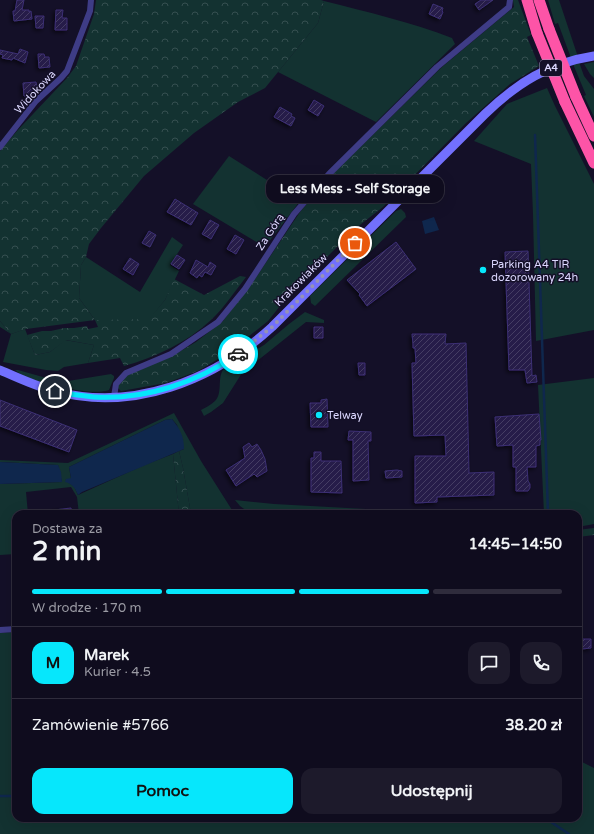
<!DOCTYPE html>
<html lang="pl">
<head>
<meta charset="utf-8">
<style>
	:root { --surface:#0f0c1e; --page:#1d1a2b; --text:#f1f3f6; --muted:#9b9ba4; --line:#2f2c3c; --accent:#06e7fc }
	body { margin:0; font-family:"Varela Round",sans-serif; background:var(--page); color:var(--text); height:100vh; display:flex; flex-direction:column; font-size:15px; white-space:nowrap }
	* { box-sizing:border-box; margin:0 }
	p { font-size:13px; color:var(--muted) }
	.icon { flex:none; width:22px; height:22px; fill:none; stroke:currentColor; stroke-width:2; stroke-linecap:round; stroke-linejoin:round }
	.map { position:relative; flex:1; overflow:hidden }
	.panel { position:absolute; left:12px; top:510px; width:570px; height:312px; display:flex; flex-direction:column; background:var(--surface); border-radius:12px; box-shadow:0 4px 16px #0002,0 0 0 1px var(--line) }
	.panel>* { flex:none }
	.pin { position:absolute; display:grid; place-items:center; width:34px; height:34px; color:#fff; margin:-17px; border:2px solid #fff; border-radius:50%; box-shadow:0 1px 4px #0007 }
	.courier { position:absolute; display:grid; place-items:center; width:40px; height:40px; margin:-20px; border:3px solid #06e7fc; border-radius:50%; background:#fff; color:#222; box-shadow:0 1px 5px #0007 }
	.bubble { position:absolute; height:28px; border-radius:12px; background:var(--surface); box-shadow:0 4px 16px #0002,0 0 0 1px var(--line); font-size:13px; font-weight:700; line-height:28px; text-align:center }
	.headline em { font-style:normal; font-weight:700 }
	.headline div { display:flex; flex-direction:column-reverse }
	.headline { display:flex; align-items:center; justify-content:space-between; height:68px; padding:0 20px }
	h1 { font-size:26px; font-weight:700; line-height:30px }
	.bar { display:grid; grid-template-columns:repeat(4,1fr); gap:6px 4px; align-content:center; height:48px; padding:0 20px }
	.bar i { height:5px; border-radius:3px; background:var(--line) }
	.bar .active { background:var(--accent) }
	.bar p { grid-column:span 4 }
	.line { display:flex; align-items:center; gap:10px; padding:0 20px; border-top:1px solid var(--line) }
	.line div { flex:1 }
	.round { display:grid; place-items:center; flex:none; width:42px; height:42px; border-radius:12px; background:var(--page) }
	.primary-button { display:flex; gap:8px; margin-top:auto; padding:8px 20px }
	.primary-button a { flex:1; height:46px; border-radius:12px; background:var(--accent); color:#111; font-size:16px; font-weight:700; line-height:46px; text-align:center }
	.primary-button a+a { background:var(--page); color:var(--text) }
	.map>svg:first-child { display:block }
	.green { fill:#133231 }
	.forest { fill:url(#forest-crowns) }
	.water { fill:#0f274d }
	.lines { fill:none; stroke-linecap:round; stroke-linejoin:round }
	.stream { stroke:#0f274d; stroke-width:2.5 }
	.building { fill:url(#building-hatch); stroke:#3c2f74; filter:url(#shadow) }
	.minor { stroke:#3e3c86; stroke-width:6 }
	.secondary { stroke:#7270fd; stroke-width:9 }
	.motorway { stroke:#fd54a7; stroke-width:11 }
	.motorway-bridge { stroke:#fd54a7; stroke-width:11 }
	.done { stroke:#9692b4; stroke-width:4; stroke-dasharray:0 7.2 }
	.route { stroke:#06e7fc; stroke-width:5 }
	.poi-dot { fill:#06e7fc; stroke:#141028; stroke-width:1.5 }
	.labels { text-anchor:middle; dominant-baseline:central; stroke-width:3; stroke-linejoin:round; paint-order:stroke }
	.shield { fill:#141028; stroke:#a09cbe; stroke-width:1 }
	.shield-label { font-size:10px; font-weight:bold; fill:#dcd8ff }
	.street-label { font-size:11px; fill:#dcd8ff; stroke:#141028 }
	.poi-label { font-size:11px; fill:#dcd8ff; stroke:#141028; text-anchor:start }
</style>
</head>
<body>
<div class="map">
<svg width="594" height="834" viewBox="0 0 594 834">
	<defs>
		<pattern id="forest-crowns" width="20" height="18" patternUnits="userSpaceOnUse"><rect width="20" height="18" fill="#133231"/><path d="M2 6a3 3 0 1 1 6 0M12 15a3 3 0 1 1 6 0" fill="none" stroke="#354f50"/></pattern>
		<pattern id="building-hatch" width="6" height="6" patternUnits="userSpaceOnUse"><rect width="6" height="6" fill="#251c49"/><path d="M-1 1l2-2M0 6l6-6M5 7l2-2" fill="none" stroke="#443c64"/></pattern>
		<filter id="shadow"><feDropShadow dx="-2" dy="2" stdDeviation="2" flood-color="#0009"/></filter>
	</defs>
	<rect width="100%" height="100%" fill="#141028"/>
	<path class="green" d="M548 0H559L578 57 571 58 558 23 555 24Z
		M324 1C367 12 411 22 452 38L455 44 376 122 278 72 318 23Z
		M579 62 584 76 594 89V117L584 96 586 95 573 64Z
		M594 62V78L590 74 584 64Z
		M547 88 555 106 594 184V330L536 341 533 214 531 164 474 141 507 104Z
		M229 156 300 201 265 247 193 204Z
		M401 209 405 213 406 217 315 306 311 303 310 296 396 211Z
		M172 237 183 245 170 265 179 271 165 300 149 320H95L79 298 81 265 86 257 140 292Z
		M305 312 324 320V323L306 322 242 373 223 403 211 412 204 416 201 410C205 408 211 405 215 401 223 393 217 379 223 370L264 345 289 324Z
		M0 321 11 334 25 329 35 355 50 352 65 340 94 345 88 363 64 367 58 371 46 370 3 362 11 334 0 327Z
		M15 370H18L50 379 68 381 111 374 114 376V378L109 390C93 397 26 382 15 370Z
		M594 378V524L578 527V514H544L538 385Z
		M174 413 201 461 232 510 238 514H191L183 468 179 451 184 449 177 425 172 419 165 420 69 467 71 478 69 483 74 486 78 495 142 466 173 454 179 514H79L77 497 71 487 26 492 28 514H16V554L0 555V484L62 482 58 465 0 462V460L68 463Z
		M235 500 274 504 439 513 251 514 240 506Z
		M16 632V818H578V760L594 768V834H0V633Z"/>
	<path class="forest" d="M96 0H321L324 1 318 23 265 88 238 102 194 133 144 176 101 228 89 244 86 257 81 265 79 298 95 320 149 319 165 300 174 279 204 295 240 276 246 277C235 291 224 308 211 320 186 343 156 357 124 366L120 358 88 363 94 345 66 340 50 352 35 355 27 335 42 331H51L64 328H74L87 326 88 329 98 327 95 320 26 329 11 334 0 321V151L17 131 67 78 76 66 94 14Z
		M513 0H518L531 35 527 37 539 66 510 84 466 123 383 207 356 228 288 296 268 321 228 353 198 371 166 383 121 391 118 388V384L125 376 172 356 196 342 223 321 257 276 300 212 331 176 442 67 514 7Z
		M179 451 183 468 191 514H179L173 454Z
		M594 528V535L578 537V530Z"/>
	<path class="water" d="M434 217 439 230 425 234 422 221Z
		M172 419C180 429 184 436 184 449L82 492 78 495C75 488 73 484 65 482L66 479 71 478 69 467 165 420Z
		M0 462 58 465 61 472 62 482 0 484Z"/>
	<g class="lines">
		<path class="stream" d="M535 135 548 514
			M0 796H16
			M545 818 569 834"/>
	</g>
	<path class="building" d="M17 0H24L22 10H29V12L31 11 32 19 14 21 13 11H15Z
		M481 0H493L479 10 475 4Z
		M433 4 443 8 442 11 443 12 440 19 429 14Z
		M56 10H63L62 18H67V30H55Z
		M35 16H44L43 28H36Z
		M20 49 28 52 25 63 13 58 12 60 2 58 3 55 0 54V50L18 54Z
		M38 54H44L45 57H49L50 67 39 68Z
		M36 82 37 88H32L33 95 24 96 23 83Z
		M314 100 324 106 318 116 308 110Z
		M280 107 292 114 291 116 295 118 291 126 274 117Z
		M175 199 198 213 191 225 167 212Z
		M210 220 219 225 211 239 202 234Z
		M149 231 156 235 150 247 142 243Z
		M235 235 244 240 236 254 227 249Z
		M396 242 416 269 367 306 359 295 360 294 347 280Z
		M528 251 532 376 536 375 537 382 527 383 525 370H509L505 252Z
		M177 255 185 260 179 269 171 264Z
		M130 258 139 264 133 275 123 269Z
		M196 260 208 267 210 262 216 266 211 275 205 272 202 277 199 275 197 278 190 273Z
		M314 327H323V338H314Z
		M412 334H446L445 344 466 343 469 473 494 472V495L437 497V502L415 503V456H446L445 435 414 436 412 363H416L415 348H413V344Z
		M358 363H365V375H359Z
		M327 399 328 427H311L310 403H321V400Z
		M0 400 77 430 69 452 0 426Z
		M539 414 541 440H540V445L536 446V467H527L528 481 530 484V488L528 491H516V467H513V445L497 446 495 417Z
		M349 431 371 432V441H368L369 480 353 481V440H348Z
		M249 443 252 447 257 444 261 450 265 459 267 471 257 477 254 474 236 486 226 470 245 458 243 447Z
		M314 452H321V461H341L342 493 311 492V458H314Z
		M397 470 402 471V477L386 478 385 471Z
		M71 508 72 514H54V510Z
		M582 639H591V648L582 649Z"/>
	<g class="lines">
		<path class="minor" d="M0 147 36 101 61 78 67 71 90 11 91 0
			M114 397 116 384 126 373 171 354 218 322 245 289 294 214 329 174 437 67 509 7 510 0
			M0 630 16 629"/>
		<path class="secondary" d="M0 370C18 378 35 386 54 391 133 412 213 381 272 327L485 114C517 83 549 63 594 56"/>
		<path class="motorway" d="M527 0 537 33
			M539 0 549 29
			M576 97 594 136
			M565 102 594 163"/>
		<path class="motorway-bridge" d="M549 29 576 97
			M537 33 565 102"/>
	</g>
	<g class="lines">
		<path class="done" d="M238 354 272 327 355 243"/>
		<path class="route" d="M55 391C68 394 81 396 94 397 145 400 196 383 238 354"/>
	</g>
	<g class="poi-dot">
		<circle cx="483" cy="270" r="4"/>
		<circle cx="319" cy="415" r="4"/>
	</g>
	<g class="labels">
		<rect class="shield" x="540" y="60" width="22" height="16" rx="3"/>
		<g class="shield-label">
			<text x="551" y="68">A4</text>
		</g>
		<g class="street-label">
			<text transform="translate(35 92) rotate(-47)">Widokowa</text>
			<text transform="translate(270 232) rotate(-57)">Za Górą</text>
			<text transform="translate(301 280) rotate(-45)">Krakowiaków</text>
		</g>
		<g class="poi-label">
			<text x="491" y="264">Parking A4 TIR<tspan x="491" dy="13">dozorowany 24h</tspan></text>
			<text x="327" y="415">Telway</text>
		</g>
	</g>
</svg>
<div class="pin" style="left:355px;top:243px;background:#ea580c"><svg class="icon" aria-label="bag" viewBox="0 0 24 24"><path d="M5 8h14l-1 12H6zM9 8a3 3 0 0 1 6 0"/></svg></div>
<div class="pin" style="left:55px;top:391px;background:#1f2937"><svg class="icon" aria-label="home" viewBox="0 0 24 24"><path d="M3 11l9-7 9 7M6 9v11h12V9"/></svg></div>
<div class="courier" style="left:238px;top:354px"><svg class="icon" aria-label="car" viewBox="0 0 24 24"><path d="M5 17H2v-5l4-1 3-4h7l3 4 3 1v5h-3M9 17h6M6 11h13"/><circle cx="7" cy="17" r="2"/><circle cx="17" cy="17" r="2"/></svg></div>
<div class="bubble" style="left:266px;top:175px;width:178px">Less Mess - Self Storage</div>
<section class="panel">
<div class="headline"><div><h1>2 min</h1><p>Dostawa za</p></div><em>14:45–14:50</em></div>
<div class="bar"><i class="active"></i><i class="active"></i><i class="active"></i><i></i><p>W drodze · 170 m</p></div>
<div class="line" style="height:72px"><b class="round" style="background:var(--accent);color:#111">M</b><div><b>Marek</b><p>Kurier · 4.5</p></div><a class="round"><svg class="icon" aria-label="chat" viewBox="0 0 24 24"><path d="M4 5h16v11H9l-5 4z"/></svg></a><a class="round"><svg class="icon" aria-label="phone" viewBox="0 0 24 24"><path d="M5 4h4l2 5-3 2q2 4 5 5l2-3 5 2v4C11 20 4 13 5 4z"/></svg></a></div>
<div class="line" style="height:52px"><div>Zamówienie #5766</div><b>38.20 zł</b></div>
<div class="primary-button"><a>Pomoc</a><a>Udostępnij</a></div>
</section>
</div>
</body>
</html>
